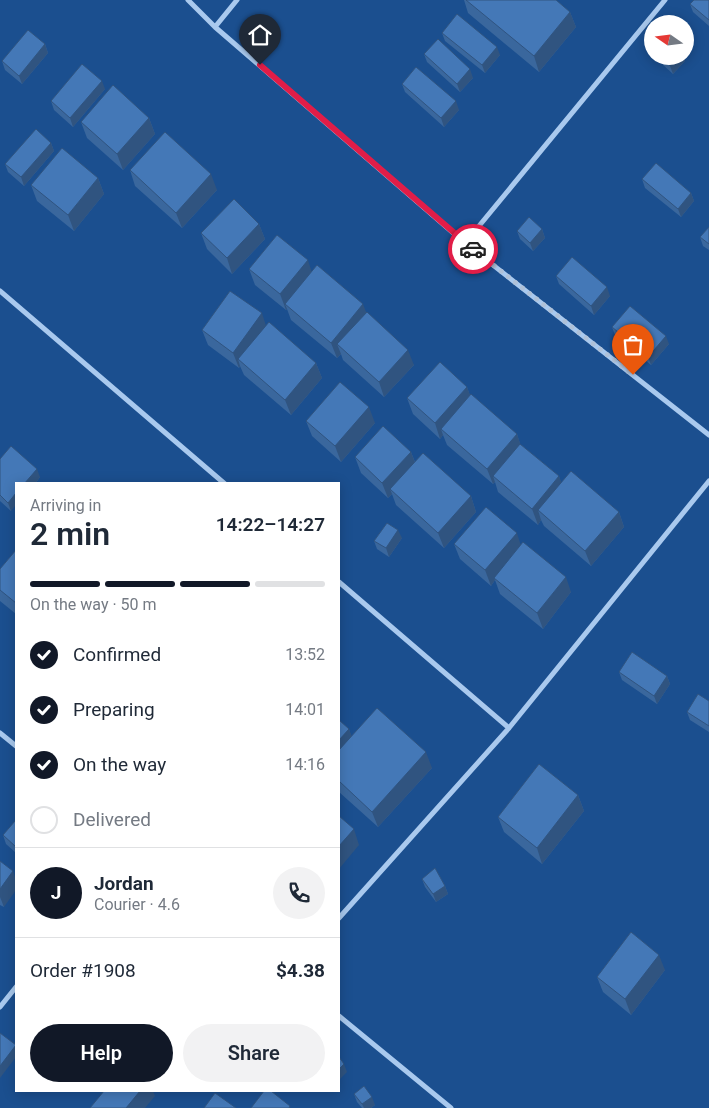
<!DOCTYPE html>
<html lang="en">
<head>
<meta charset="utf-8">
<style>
	:root { --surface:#fff; --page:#f2f2f3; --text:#1f2937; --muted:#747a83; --line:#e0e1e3; --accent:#111827 }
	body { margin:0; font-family:Roboto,sans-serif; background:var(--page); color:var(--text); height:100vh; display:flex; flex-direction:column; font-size:19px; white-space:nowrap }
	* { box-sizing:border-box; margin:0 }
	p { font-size:16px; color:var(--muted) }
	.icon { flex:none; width:28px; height:28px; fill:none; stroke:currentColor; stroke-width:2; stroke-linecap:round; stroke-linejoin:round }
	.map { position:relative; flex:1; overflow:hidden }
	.drawer { position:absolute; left:15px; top:482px; width:325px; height:610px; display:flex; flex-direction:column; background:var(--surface); border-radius:0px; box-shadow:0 2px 12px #0003 }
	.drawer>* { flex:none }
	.needle { width:32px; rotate:284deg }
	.fabs { position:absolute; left:644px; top:15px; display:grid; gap:10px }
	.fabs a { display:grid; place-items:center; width:50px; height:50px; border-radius:50%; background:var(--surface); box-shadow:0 2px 12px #0003; font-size:25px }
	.pin { position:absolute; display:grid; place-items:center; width:42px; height:42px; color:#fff; margin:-51px -21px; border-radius:50% 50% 50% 0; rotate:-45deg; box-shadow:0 0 5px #0007 }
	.pin .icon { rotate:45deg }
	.courier { position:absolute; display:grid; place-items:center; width:50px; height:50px; margin:-25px; border:4px solid #e11d48; border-radius:50%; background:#fff; color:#222; box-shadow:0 1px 6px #0007 }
	.headline em { font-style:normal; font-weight:600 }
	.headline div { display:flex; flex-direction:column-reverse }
	.headline { display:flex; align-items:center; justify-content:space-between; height:85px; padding:0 15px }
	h1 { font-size:32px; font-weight:600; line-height:38px }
	.bar { display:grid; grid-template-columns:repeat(4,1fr); gap:8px 5px; align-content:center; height:60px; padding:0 15px }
	.bar i { height:6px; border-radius:4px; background:var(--line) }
	.bar .selected { background:var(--accent) }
	.bar p { grid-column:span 4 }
	.line { display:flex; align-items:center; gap:12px; padding:0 15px; border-top:1px solid var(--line) }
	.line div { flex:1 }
	.round { display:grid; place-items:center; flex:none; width:52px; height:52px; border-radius:26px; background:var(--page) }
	ol { padding:0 15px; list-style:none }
	li { display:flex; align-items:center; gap:15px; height:55px }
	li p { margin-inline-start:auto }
	li .icon { padding:5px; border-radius:50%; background:var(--accent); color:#fff; stroke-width:4 }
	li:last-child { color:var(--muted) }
	li i { width:28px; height:28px; border:2px solid var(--line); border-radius:50% }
	.primary-button { display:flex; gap:10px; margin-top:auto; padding:10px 15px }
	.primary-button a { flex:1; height:58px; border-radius:30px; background:var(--accent); color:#fff; font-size:20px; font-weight:600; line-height:58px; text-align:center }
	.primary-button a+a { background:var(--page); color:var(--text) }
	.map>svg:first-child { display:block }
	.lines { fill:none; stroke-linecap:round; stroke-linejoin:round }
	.minor { stroke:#a9c9ee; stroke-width:5 }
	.wall { fill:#3a679d }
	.shaded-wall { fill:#305480 }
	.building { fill:#4478b7; stroke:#305480 }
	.done { stroke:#afc1d8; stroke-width:5; stroke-dasharray:0 9 }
	.route { stroke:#e11d48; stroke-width:6 }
</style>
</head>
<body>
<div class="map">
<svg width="709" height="1108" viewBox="0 0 709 1108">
	<rect width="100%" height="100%" fill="#1b4f8f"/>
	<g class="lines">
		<path class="minor" d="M188 0 215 27 465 243 709 435
			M215 27 237 0
			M465 243 665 0
			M0 291 225 484
			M339 582 509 728
			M0 733 16 746
			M339 918 509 728 709 481
			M0 1007 16 987
			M339 1016 451 1108"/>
	</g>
	<path class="wall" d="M464 0H556L570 12 576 27 539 72 468 13Z
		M709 0V26L693 12 690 4Z
		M442 33 500 55 485 73 445 41Z
		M45 44 48 53 22 84 5 70 2 61Z
		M424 54 473 78 460 92 427 62Z
		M658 56H683L685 61 673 74 661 63Z
		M402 84 459 110 444 127 405 92Z
		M105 89 73 127 54 110 51 101Z
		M149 118 155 134 123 170 87 138 81 122Z
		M51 143 54 151 24 186 8 172 5 164Z
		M130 170 217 190 182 228 135 186Z
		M98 178 104 194 74 231 37 201 31 185Z
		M642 179 691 193 694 201 681 217 645 188Z
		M259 224 265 239 232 274 207 249 201 233Z
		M709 227V250L703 246 700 237Z
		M542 229 545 238 533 251 520 239 517 231Z
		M249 269 312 271 366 312 414 365 384 397 343 360 341 354 337 358 291 320 287 309 286 310 255 285Z
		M556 276 610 296 594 315 559 284Z
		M266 326 316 363 322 378 291 415 244 375 240 366 239 368 208 345 202 330Z
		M612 327 669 344 651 365 615 335Z
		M467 387 470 396 517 434 520 444 559 476 561 483 619 512 624 527 591 566 544 526 541 520 538 525 498 492 495 482 493 484 447 445 443 435 440 439 413 414 407 398Z
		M306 421 375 423 341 462 312 436Z
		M411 452 415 462 471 496 476 512 444 548 396 505 392 494 388 498 361 473 355 457Z
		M0 459 40 477 35 484H16L11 511 0 501Z
		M402 538 389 557 377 549 374 541Z
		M454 544 521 545 571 592 543 629 500 594 495 580 491 586 460 559Z
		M16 550V614L0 601V569Z
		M619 672 667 676 670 684 657 704 622 680Z
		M709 701V732L690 720 687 712Z
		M339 720 349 729 351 736 432 768 378 827 339 792Z
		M578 795 584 811 542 864 504 832 498 817Z
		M16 822V853L6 844 3 835Z
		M0 861 4 907 0 905Z
		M422 879 445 886 448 894 436 902 425 887Z
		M665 970 631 1015 603 992 597 977Z
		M354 1094 375 1105 371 1108H362L357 1102Z"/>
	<path class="shaded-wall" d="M570 12 576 27 539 72 534 56Z
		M45 44 48 53 22 84 19 76Z
		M497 47 500 55 485 73 482 65Z
		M679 56H683L685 61 673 74 670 66Z
		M470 69 473 78 460 92 457 84Z
		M102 81 105 89 73 127 70 118Z
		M456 101 459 110 444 127 441 118Z
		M149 118 155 134 123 170 117 154Z
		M51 143 54 151 24 186 21 177Z
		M211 174 217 190 182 228 176 213Z
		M98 178 104 194 74 231 68 215Z
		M691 193 694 201 681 217 678 209Z
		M259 224 265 239 232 274 227 258Z
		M542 229 545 238 533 251 530 243Z
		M308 260 313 276 285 304 287 309 286 310 280 294Z
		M607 287 610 296 594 315 591 306Z
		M363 304 369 320 337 344 341 354 337 358 331 343Z
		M262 313 267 329 238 359 240 366 239 368 233 353Z
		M666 336 669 344 651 365 648 357Z
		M408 350 414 365 384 397 379 382Z
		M316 363 322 378 291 415 285 400Z
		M467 387 473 403 441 429 443 435 440 439 435 423Z
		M369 407 375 423 341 462 335 446Z
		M517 434 522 449 493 476 495 482 493 484 487 469Z
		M411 452 417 468 390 489 392 494 388 498 382 483Z
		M37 469 40 477 35 484H24Z
		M559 476 565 492 538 510 541 520 538 525 532 509Z
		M16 493V505L11 511 8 503Z
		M471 496 476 512 444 548 438 533Z
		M619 512 624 527 591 566 585 551Z
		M398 530 402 538 389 557 386 548Z
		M517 533 522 549 494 578 495 580 491 586 485 570Z
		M566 577 571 592 543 629 537 613Z
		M667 676 670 684 657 704 654 696Z
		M349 729 355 745 339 762V740Z
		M426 752 432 768 378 827 372 812Z
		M578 795 584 811 542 864 537 848Z
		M354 829 359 845 339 869V846Z
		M13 871 16 880V890L4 907 0 897V889Z
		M445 886 448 894 436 902 433 894Z
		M659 955 665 970 631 1015 625 999Z
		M16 1045V1057L0 1078V1066Z
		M344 1064 347 1072 339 1080V1069Z
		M140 1091H153L155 1096 145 1108H126Z
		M372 1097 375 1105 371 1108H364L362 1104Z"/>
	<path class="building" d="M466 0H556L570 12 534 56Z
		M694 0H709V20L690 4Z
		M457 14 497 47 482 65 442 33Z
		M28 30 45 44 19 76 2 61Z
		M438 39 470 69 457 84 424 54Z
		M660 56H679L670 66Z
		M82 64 102 81 70 118 51 101Z
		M416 67 456 101 441 118 402 84Z
		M113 85 149 118 117 154 81 122Z
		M36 129 51 143 21 177 5 164Z
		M165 132 211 174 176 213 130 170Z
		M62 148 98 178 68 215 31 185Z
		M656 163 691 193 678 209 642 179Z
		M234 199 259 224 227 258 201 233Z
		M529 217 542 229 530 243 517 231Z
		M709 227V244L700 237Z
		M277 235 308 260 280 294 249 269Z
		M572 257 607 287 591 306 556 276Z
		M317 265 363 304 331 343 285 304Z
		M230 291 262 313 233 353 202 330Z
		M630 306 666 336 648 357 612 327Z
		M367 312 408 350 379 382 337 344Z
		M269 322 316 363 285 400 238 359Z
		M440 362 467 387 435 423 407 398Z
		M340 382 369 407 335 446 306 421Z
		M471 394 517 434 487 469 441 429Z
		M383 426 411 452 382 483 355 457Z
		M520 444 559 476 532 509 493 476Z
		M11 446 37 469 24 484H16V493L8 503 0 495V459Z
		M423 453 471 496 438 533 390 489Z
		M571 471 619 512 585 551 538 510Z
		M486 507 517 533 485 570 454 544Z
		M387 523 398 530 386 548 374 541Z
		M523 542 566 577 537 613 494 578Z
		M16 550V603L0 590V569Z
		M632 652 667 676 654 696 619 672Z
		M698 694 709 701V726L687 712Z
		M377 708 426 752 372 812 339 781V750Z
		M339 720 349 729 339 740Z
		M539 764 578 795 537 848 498 817Z
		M339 816 354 829 339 846Z
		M15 821 16 822V847L3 835Z
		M0 861 13 871 0 889Z
		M435 868 445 886 433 894 422 879Z
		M631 932 659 955 625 999 597 977Z
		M0 1033 16 1045 0 1066Z
		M339 1057 344 1064 339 1069Z
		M364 1086 372 1097 362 1104 354 1094Z
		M104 1091H140L126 1108H90Z
		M264 1091H271L290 1106 289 1108H251Z
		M215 1093 236 1108H204Z"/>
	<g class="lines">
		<path class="done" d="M473 249 633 375"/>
		<path class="route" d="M260 65 473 249"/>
	</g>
</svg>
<div class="fabs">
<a><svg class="needle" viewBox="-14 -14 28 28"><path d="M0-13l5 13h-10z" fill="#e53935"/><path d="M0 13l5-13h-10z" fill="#747a83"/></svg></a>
</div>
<div class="pin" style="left:633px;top:375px;background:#ea580c"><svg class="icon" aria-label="bag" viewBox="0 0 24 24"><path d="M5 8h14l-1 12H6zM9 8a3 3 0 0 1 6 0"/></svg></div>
<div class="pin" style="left:260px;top:65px;background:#1f2937"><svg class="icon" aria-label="home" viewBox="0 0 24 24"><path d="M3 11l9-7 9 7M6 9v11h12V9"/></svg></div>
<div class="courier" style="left:473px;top:249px"><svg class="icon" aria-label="car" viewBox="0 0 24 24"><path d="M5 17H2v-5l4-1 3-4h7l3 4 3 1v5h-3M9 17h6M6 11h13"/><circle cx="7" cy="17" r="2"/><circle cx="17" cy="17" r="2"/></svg></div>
<section class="drawer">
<div class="headline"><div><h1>2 min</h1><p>Arriving in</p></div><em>14:22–14:27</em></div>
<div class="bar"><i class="selected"></i><i class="selected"></i><i class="selected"></i><i></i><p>On the way · 50 m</p></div>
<ol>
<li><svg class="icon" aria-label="check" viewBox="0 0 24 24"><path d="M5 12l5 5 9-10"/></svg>Confirmed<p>13:52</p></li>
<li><svg class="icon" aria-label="check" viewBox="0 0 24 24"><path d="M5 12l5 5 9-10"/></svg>Preparing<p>14:01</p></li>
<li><svg class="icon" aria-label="check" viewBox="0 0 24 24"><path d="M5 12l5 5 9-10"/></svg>On the way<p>14:16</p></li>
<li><i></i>Delivered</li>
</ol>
<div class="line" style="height:90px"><b class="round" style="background:var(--accent);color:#fff">J</b><div><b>Jordan</b><p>Courier · 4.6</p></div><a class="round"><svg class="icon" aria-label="phone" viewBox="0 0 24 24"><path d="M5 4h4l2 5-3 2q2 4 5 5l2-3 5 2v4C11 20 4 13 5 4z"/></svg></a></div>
<div class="line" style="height:65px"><div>Order #1908</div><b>$4.38</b></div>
<div class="primary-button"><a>Help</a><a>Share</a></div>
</section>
</div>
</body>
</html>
